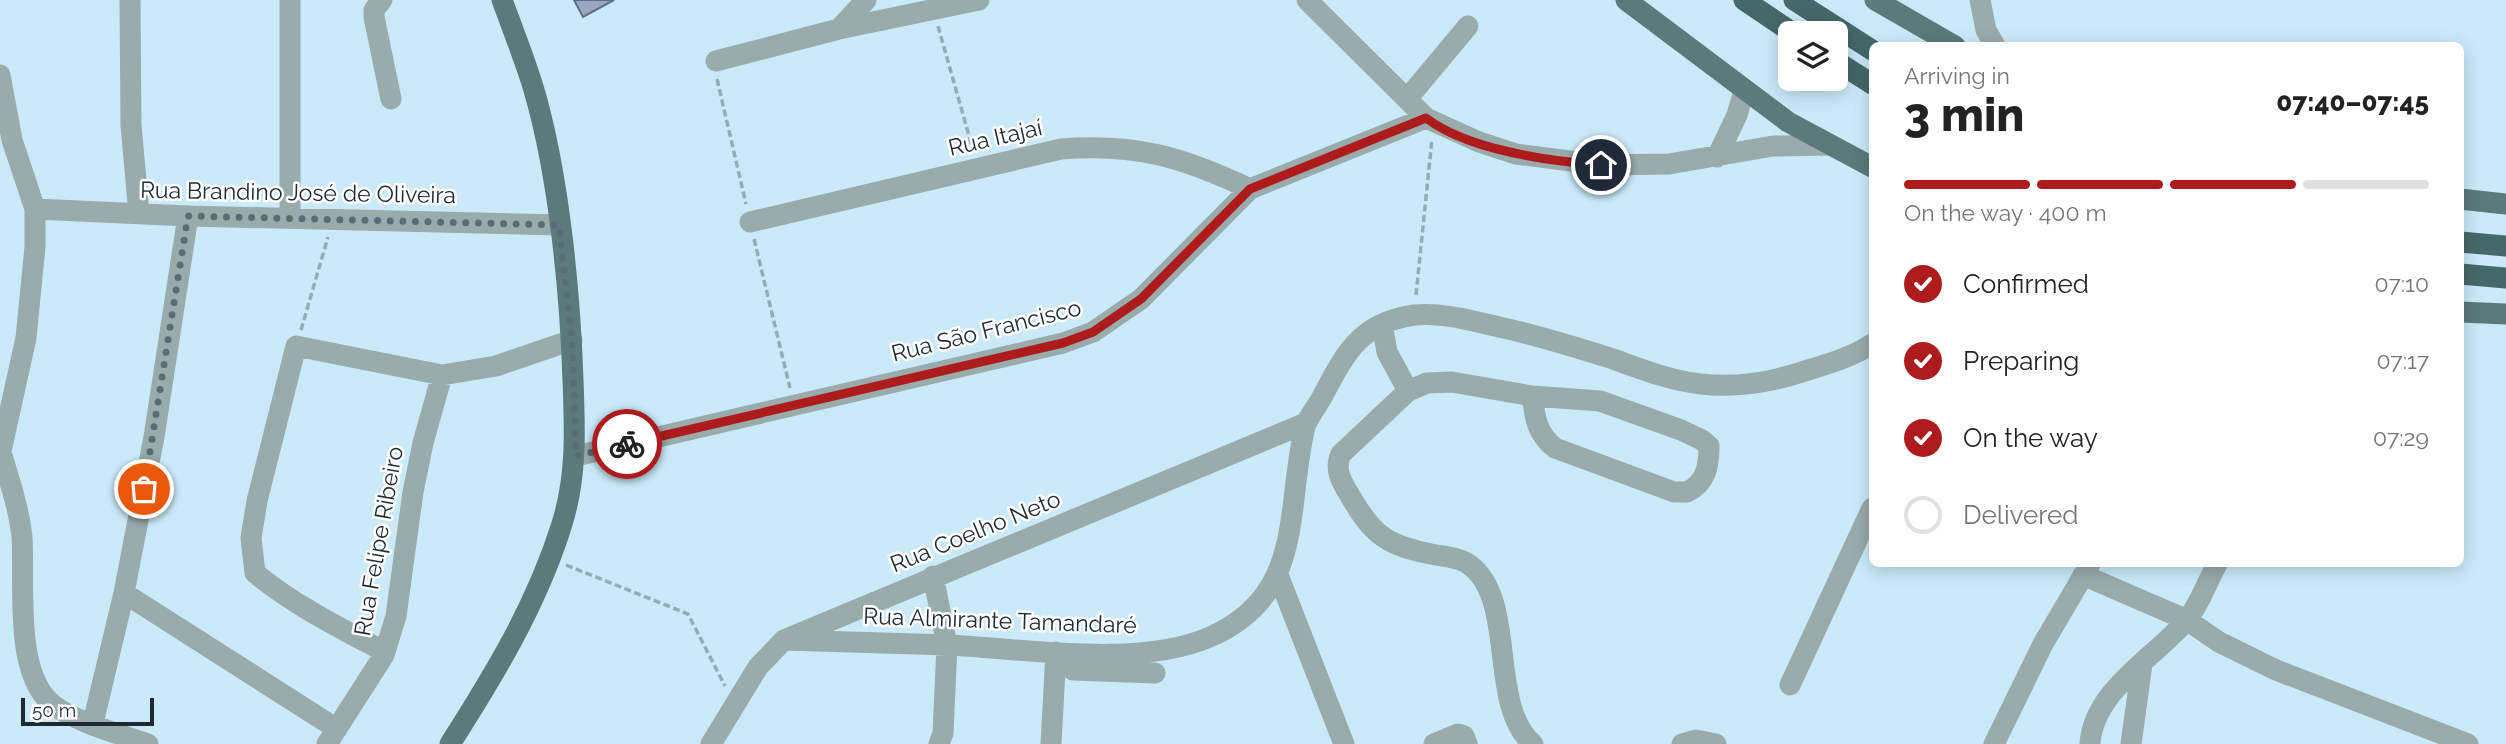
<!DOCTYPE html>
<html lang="en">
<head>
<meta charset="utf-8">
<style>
	:root { --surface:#fff; --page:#f2f2f2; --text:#222; --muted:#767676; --line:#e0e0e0; --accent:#ad1b1c }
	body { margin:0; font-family:Raleway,sans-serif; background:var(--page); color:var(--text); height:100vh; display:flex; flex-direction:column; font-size:26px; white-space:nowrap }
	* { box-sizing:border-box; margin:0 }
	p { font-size:23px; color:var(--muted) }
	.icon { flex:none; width:38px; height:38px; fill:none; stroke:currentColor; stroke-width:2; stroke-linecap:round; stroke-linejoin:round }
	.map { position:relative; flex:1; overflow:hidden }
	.details { position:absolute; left:1869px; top:42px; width:595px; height:525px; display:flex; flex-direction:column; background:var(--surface); border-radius:10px; box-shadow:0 4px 18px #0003 }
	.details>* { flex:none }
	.buttons { position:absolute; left:1778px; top:21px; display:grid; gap:14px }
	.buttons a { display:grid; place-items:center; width:70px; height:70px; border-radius:10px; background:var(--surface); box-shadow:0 4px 18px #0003; font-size:35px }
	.scale { position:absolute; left:21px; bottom:18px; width:133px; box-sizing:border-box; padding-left:7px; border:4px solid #1e2a30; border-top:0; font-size:19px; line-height:24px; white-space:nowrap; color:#1e2a30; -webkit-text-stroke:5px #fff; paint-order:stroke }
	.pin { position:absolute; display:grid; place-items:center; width:60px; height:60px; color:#fff; margin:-30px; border:4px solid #fff; border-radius:50%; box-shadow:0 2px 7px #0007 }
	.courier { position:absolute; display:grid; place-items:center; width:70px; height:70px; margin:-35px; border:5px solid #ad1b1c; border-radius:50%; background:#fff; color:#222; box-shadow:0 2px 9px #0007 }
	.headline em { font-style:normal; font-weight:800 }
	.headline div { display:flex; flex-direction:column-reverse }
	.headline { display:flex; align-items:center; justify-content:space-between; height:119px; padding:0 35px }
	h1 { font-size:46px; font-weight:800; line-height:52px }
	.bar { display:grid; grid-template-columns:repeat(4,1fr); gap:10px 7px; align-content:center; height:84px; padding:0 35px }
	.bar i { height:9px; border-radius:5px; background:var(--line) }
	.bar .current { background:var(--accent) }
	.bar p { grid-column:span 4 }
	ol { padding:0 35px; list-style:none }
	li { display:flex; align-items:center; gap:21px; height:77px }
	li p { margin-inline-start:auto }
	li .icon { padding:7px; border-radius:50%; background:var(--accent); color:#fff; stroke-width:4 }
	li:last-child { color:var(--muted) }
	li i { width:38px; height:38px; border:4px solid var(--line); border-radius:50% }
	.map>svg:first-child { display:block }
	.building { fill:#99a8c1; stroke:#606d84; stroke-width:2 }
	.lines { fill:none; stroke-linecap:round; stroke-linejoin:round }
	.path { stroke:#93acb9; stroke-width:3.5; stroke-dasharray:7 3.5; stroke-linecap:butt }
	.minor { stroke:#9aabab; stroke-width:21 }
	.major { stroke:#5c7a7b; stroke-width:21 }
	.highway { stroke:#45696a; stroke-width:21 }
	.done { stroke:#5a6d77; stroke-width:7; stroke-dasharray:0 12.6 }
	.route { stroke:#ad1b1c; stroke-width:9 }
	.labels { text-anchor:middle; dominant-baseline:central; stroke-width:5; stroke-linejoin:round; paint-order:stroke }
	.street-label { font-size:23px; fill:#1e2a30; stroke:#fff }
</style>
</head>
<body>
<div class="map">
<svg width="2506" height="744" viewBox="0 0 2506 744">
	<rect width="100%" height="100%" fill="#caeafa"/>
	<path class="building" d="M574 0H614L583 17Z"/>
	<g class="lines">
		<path class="path" d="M938 26 973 150
			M717 79 746 204
			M754 239 790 388
			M1416 295 1432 139
			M301 330 328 237
			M566 565 688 614 725 686"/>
		<path class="minor" d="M130 0 131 125 139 214
			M382 0 374 10V17L391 99
			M1307 0 1426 118
			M1980 0 1986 30 1995 46
			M839 29 866 0
			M716 61 839 29 979 0
			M0 75 12 140 35 209V247L26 338 1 451
			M1407 99 1468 26
			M1717 157 1737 115 1744 91
			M35 209 188 216 559 225
			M290 216V0
			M750 222 1061 149C1135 143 1183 157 1250 189
			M1382 324 1387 352 1408 391
			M1532 396C1535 418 1537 434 1555 448L1674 492H1687C1706 483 1709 466 1709 446L1702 440 1681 430 1600 401 1532 396 1452 382 1427 383 1408 391 1341 454C1334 469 1341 481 1349 494 1373 536 1387 546 1436 555 1447 557 1462 558 1471 566 1517 602 1488 706 1533 744
			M0 449C8 476 19 508 22 537 25 583 14 670 50 702 69 720 122 735 148 744
			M576 456 1063 343 1093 332 1141 299 1250 189 1426 118 1479 142 1516 154 1601 165 1669 164 1773 146 1830 145
			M1278 575 1344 744
			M2083 575 2187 620 2219 642 2276 670 2468 744
			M933 576 947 645 943 733 939 744
			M124 593 337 729
			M784 640C839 642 894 643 949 645 1026 649 1139 668 1210 637 1306 595 1285 509 1305 427 1308 417 1316 408 1321 399 1345 354 1359 323 1414 315 1442 312 1472 321 1499 327 1537 335 1575 347 1613 359 1641 369 1671 381 1701 384 1737 388 1772 382 1805 371 1828 364 1852 357 1872 344
			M385 652C340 628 294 605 255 573L251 538 257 501 296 346 442 375 496 366 572 340
			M1056 652 1073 670 1155 673
			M1790 685 1872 508
			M93 723 124 593 154 437 188 216
			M327 744 384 655 396 616 413 492 423 443 442 375
			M711 744 758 667 784 640 1306 423
			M1051 744 1056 652
			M1434 744 1458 734 1464 736 1467 744
			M1682 744 1696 740 1716 744
			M1994 744 2043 644 2090 564
			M2090 744C2093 691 2154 658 2186 621 2199 606 2207 582 2217 564
			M2131 744 2142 664"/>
		<path class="major" d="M1626 0 1788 122 1872 167
			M1875 0 1955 46
			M2460 199 2506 204
			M2460 312 2506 314
			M450 744C494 675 536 606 561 527 577 478 575 431 573 380 570 291 559 176 534 90 525 60 513 30 502 0"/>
		<path class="highway" d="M1744 0 1793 33
			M1794 0 1872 50
			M1836 61 1872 84
			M2460 242 2506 246
			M2460 274 2506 278"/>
	</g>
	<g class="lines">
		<path class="done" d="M144 489 188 216 559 225 572 340 576 456 627 444"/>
		<path class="route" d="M627 444 1063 343 1093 332 1141 299 1250 189 1426 118C1468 150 1549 161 1601 165"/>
	</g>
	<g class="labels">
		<g class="street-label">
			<text transform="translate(995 137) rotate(-13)">Rua Itajaí</text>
			<text transform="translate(298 192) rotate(1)">Rua Brandino José de Oliveira</text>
			<text transform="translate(986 330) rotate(-14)">Rua São Francisco</text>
			<text transform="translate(975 531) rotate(-22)">Rua Coelho Neto</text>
			<text transform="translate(378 541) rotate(-80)">Rua Felipe Ribeiro</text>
			<text transform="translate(1000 620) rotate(2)">Rua Almirante Tamandaré</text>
		</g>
	</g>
</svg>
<div class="buttons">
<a><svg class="icon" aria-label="layers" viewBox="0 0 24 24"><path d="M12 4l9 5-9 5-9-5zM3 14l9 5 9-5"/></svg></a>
</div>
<div class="scale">50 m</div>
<div class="pin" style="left:144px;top:489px;background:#ea580c"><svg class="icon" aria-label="bag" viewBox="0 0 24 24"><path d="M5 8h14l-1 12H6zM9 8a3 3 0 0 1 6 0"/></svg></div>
<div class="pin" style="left:1601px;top:165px;background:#1f2937"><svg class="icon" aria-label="home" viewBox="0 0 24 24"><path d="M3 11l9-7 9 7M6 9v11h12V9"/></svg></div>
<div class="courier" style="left:627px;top:444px"><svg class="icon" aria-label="bike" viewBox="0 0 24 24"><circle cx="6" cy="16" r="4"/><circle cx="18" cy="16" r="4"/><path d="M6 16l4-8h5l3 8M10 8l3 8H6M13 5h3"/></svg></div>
<section class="details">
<div class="headline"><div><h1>3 min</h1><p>Arriving in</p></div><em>07:40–07:45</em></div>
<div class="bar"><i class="current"></i><i class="current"></i><i class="current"></i><i></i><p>On the way · 400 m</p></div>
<ol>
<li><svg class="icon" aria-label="check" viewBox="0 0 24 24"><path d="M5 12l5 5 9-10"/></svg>Confirmed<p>07:10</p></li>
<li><svg class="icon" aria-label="check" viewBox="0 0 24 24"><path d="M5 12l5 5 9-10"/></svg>Preparing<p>07:17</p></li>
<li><svg class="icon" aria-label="check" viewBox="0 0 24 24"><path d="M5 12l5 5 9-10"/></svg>On the way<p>07:29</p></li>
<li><i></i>Delivered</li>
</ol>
</section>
</div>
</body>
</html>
